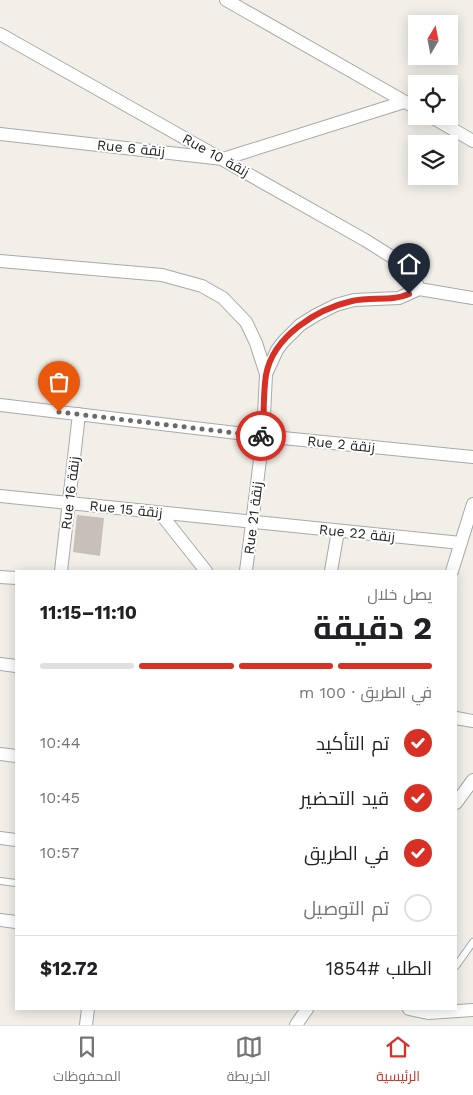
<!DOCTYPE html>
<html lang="ar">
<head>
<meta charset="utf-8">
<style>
	:root { --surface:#fff; --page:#f2f2f2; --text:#202124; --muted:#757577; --line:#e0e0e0; --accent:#d93025 }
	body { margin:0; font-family:"Work Sans",Cairo,sans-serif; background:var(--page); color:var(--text); direction:rtl; height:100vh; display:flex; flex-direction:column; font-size:19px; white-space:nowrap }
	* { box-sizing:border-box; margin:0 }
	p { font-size:16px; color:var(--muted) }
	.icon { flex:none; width:28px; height:28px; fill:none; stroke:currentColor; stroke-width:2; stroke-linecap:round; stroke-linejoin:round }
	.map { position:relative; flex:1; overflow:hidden; direction:ltr }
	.details { position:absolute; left:15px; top:570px; width:442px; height:440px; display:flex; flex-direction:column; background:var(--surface); border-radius:0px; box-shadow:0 2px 12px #0003; direction:rtl }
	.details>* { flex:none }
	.needle { width:32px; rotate:10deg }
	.controls { position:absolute; left:408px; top:15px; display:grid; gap:10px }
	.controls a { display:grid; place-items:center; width:50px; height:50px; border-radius:0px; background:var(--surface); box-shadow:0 2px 12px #0003; font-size:25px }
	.pin { position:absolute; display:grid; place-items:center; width:42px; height:42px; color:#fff; margin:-51px -21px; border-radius:50% 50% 50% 0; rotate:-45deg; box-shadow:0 0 5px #0007 }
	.pin .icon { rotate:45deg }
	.courier { position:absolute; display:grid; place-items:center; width:50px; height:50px; margin:-25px; border:4px solid #d93025; border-radius:50%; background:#fff; color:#222; box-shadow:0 1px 6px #0007 }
	.summary em { font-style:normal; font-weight:700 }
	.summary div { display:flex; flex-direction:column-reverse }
	.summary { display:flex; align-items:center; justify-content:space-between; height:85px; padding:0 25px }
	h1 { font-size:32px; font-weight:700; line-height:38px }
	.bar { display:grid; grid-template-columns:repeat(4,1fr); gap:8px 5px; align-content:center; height:60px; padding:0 25px }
	.bar i { height:6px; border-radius:4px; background:var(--line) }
	.bar .current { background:var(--accent) }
	.bar p { grid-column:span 4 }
	.line { display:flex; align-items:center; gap:12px; padding:0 25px; border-top:1px solid var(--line) }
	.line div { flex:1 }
	ol { padding:0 25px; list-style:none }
	li { display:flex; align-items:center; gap:15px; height:55px }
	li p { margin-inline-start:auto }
	li .icon { padding:5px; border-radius:50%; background:var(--accent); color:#fff; stroke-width:4 }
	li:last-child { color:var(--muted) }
	li i { width:28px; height:28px; border:2px solid var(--line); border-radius:50% }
	.tabs { display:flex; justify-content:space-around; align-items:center; height:70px; border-top:1px solid var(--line); background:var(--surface); font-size:14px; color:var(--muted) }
	.tabs a { display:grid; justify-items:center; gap:2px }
	.tabs .current { color:var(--accent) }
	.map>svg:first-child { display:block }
	.building { fill:#c7bfb8 }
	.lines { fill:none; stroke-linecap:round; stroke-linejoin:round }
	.lane-casing { stroke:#a9a9a9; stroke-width:8 }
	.street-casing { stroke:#a9a9a9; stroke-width:14 }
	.lane { stroke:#fff; stroke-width:6 }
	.street { stroke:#fff; stroke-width:12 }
	.done { stroke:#6b6a68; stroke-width:5; stroke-dasharray:0 9 }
	.route { stroke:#d93025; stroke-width:6 }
	.labels { text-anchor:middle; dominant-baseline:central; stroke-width:4; stroke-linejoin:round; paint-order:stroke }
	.street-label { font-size:14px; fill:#222; stroke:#fff }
</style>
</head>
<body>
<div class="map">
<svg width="473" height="1025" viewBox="0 0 473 1025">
	<rect width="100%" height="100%" fill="#f2efe9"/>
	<path class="building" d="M77 515 104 518 100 556 73 552Z"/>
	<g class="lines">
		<defs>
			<path id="lane" d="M0 881 16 883
				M456 966 473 942"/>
			<path id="street" d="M226 0 416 108
				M0 34 365 240 411 269 419 289
				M430 116 473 141
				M0 134 223 159 404 102
				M0 261 162 275 202 286 223 298 246 322 256 343 266 374
				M0 405 263 436 473 457
				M0 496 461 543
				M160 513 206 571
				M61 571 79 414
				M246 571 263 436 266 374 277 350 283 342 300 325 316 315 336 305 354 300 399 298 419 289 473 298
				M331 571 338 531
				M452 571 473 504
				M0 577 16 578
				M0 664 16 666
				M456 718 473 721
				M0 754 16 756
				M456 803 473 780
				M0 838 16 840
				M0 920 16 922
				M409 1009 428 1013 473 1010
				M86 1025 88 1009
				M296 1025 307 1009"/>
		</defs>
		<use href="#lane" class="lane-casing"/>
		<use href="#street" class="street-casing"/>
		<use href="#lane" class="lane"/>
		<use href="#street" class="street"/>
	</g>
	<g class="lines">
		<path class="done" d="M59 412 261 436"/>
		<path class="route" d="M261 436H263C264 416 263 394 266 375 273 336 317 309 352 301 371 296 391 302 409 294"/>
	</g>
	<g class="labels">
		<g class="street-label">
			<text transform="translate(131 148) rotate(6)">Rue 6 زنقة</text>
			<text transform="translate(216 155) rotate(29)">Rue 10 زنقة</text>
			<text transform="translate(341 444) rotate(6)">Rue 2 زنقة</text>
			<text transform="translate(70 493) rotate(-83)">Rue 16 زنقة</text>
			<text transform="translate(126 509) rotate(6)">Rue 15 زنقة</text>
			<text transform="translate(253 518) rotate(-83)">Rue 21 زنقة</text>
			<text transform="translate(357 533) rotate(6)">Rue 22 زنقة</text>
		</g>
	</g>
</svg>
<div class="controls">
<a><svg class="needle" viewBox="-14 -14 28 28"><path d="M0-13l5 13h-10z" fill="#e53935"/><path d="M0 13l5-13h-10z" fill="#757577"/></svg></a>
<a><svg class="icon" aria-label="locate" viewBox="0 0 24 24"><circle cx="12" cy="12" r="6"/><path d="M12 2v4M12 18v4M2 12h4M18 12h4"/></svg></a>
<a><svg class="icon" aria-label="layers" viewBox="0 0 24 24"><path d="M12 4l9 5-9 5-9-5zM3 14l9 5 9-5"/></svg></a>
</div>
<div class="pin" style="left:59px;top:412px;background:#ea580c"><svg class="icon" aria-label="bag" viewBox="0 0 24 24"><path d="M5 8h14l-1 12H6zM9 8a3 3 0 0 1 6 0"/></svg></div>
<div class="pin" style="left:409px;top:294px;background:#1f2937"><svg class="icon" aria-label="home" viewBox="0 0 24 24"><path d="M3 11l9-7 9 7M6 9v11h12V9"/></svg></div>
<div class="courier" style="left:261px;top:436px"><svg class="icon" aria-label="bike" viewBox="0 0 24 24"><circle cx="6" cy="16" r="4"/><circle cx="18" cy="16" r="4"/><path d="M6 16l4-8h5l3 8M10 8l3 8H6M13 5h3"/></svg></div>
<section class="details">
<div class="summary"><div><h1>2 دقيقة</h1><p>يصل خلال</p></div><em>11:10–11:15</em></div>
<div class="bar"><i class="current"></i><i class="current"></i><i class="current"></i><i></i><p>في الطريق · 100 m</p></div>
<ol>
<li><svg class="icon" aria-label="check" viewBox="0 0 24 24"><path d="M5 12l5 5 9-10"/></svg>تم التأكيد<p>10:44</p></li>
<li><svg class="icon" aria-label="check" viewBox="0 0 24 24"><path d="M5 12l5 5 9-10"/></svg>قيد التحضير<p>10:45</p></li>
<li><svg class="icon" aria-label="check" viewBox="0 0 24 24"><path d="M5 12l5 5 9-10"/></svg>في الطريق<p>10:57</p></li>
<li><i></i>تم التوصيل</li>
</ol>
<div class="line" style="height:65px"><div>الطلب #1854</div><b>$12.72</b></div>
</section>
</div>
<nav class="tabs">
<a class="current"><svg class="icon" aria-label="home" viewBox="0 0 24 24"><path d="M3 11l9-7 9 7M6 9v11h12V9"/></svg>الرئيسية</a>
<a><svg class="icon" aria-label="map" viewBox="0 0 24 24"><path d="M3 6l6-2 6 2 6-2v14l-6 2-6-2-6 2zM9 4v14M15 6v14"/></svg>الخريطة</a>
<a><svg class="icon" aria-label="saved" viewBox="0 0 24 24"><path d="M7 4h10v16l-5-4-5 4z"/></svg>المحفوظات</a>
</nav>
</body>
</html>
